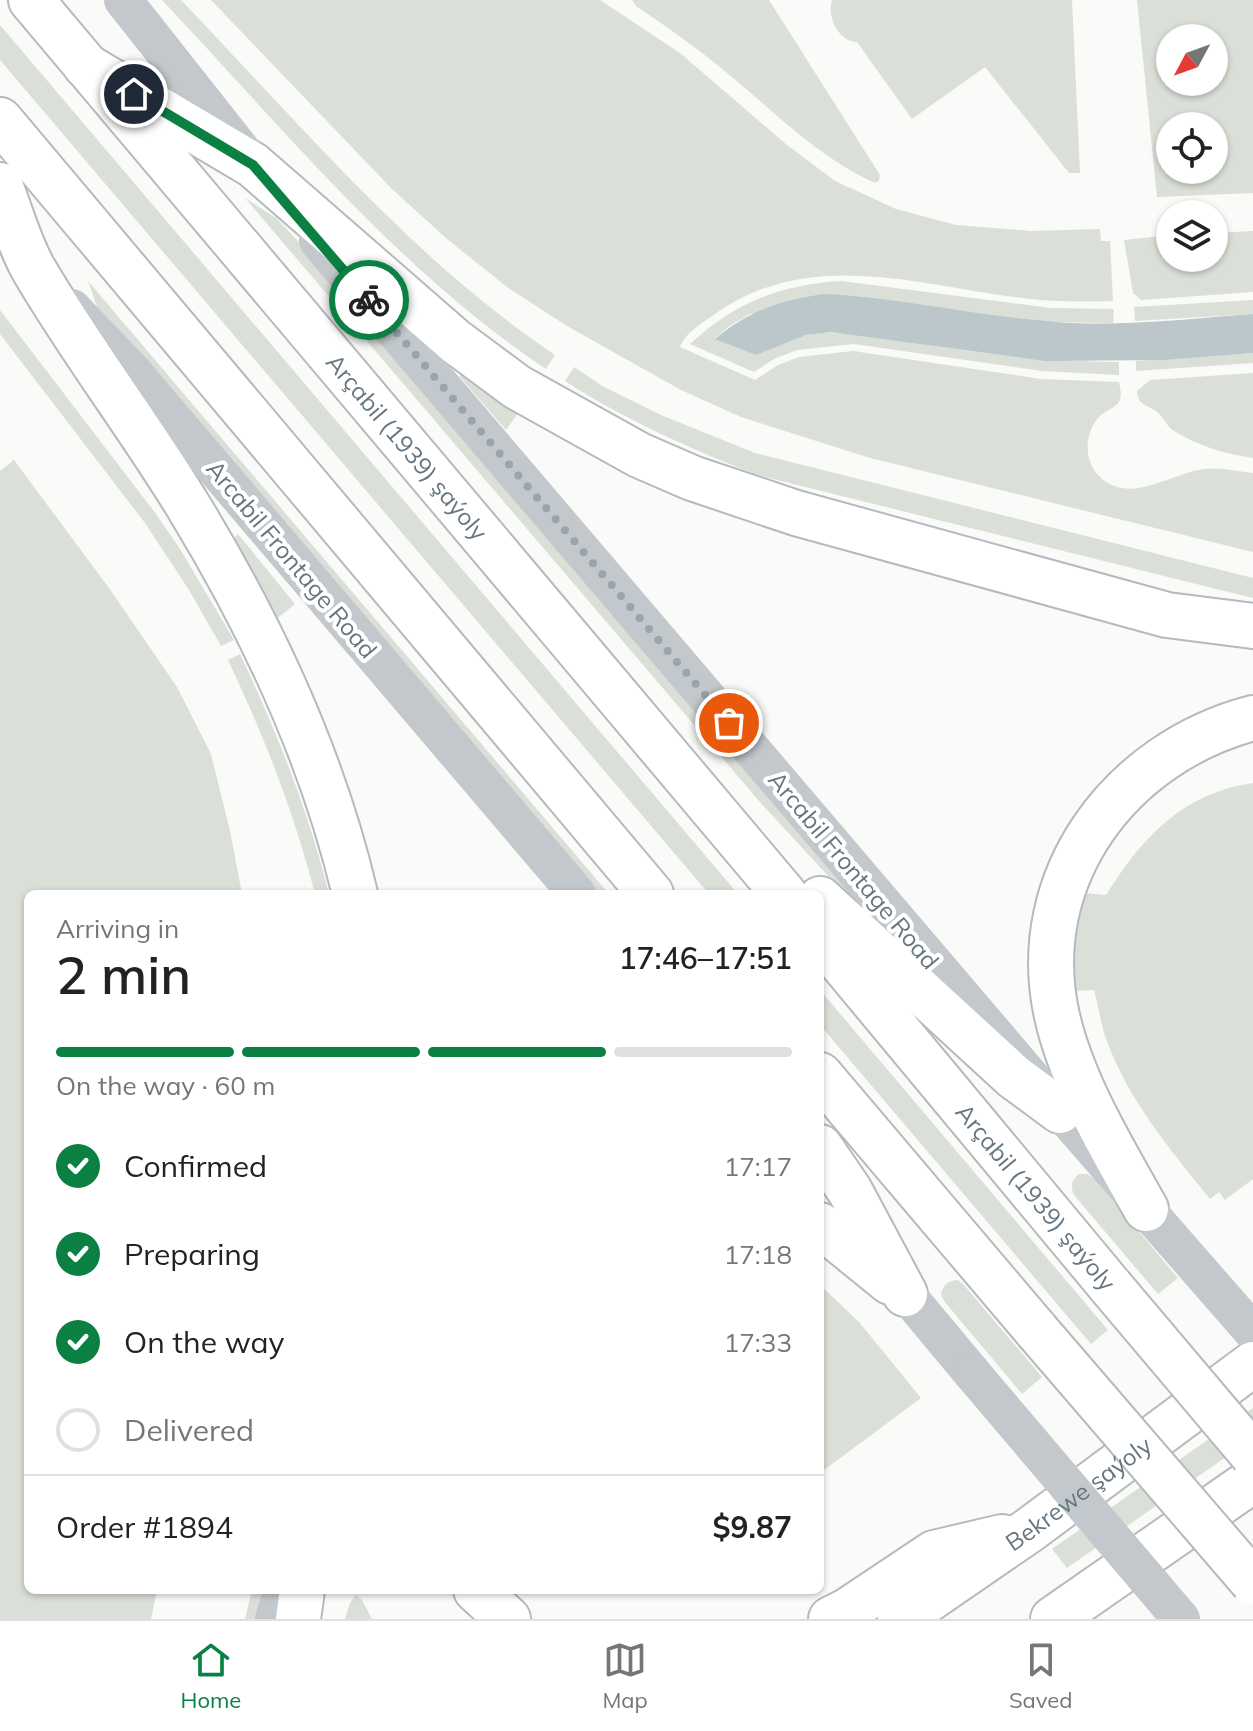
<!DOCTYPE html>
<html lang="en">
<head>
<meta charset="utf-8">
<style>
	:root { --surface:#fff; --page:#f6f6f6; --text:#222; --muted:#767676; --line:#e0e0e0; --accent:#0b8043 }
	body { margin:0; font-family:Mulish,sans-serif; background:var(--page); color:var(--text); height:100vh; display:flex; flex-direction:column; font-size:30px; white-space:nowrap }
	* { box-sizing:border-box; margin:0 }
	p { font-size:26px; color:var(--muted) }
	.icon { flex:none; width:44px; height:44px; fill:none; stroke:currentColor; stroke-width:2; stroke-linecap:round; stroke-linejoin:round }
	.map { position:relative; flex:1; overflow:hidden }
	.side { position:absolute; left:24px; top:890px; width:800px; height:704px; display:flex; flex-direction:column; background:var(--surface); border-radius:12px; box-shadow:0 2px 6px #0004 }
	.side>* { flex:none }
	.needle { width:52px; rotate:229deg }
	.buttons { position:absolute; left:1156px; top:24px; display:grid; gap:16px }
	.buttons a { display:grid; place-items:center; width:72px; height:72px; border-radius:50%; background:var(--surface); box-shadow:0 2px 6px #0004; font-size:40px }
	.pin { position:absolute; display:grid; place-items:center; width:68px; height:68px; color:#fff; margin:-34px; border:4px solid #fff; border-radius:50%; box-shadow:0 2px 8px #0007 }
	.courier { position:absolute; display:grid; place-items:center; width:80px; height:80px; margin:-40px; border:6px solid #0b8043; border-radius:50%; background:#fff; color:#222; box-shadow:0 2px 10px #0007 }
	.overview em { font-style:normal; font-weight:600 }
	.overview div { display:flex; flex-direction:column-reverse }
	.overview { display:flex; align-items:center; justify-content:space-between; height:136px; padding:0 32px }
	h1 { font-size:52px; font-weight:600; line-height:60px }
	.bar { display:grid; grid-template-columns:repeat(4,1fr); gap:12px 8px; align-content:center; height:96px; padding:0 32px }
	.bar i { height:10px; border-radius:6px; background:var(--line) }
	.bar .active { background:var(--accent) }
	.bar p { grid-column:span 4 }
	.line { display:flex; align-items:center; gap:20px; padding:0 32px; border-top:2px solid var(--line) }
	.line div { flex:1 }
	ol { padding:0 32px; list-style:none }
	li { display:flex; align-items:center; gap:24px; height:88px }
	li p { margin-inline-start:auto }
	li .icon { padding:8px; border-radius:50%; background:var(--accent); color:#fff; stroke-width:4 }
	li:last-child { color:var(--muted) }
	li i { width:44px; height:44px; border:4px solid var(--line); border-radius:50% }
	.tabs { display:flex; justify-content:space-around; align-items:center; height:112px; border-top:2px solid var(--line); background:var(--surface); font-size:22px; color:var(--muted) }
	.tabs a { display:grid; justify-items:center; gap:4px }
	.tabs .active { color:var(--accent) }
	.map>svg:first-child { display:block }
	.green { fill:#dadfd7; fill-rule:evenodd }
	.water { fill:#bbc7cb }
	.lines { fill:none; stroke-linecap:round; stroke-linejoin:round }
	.major-casing { stroke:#b5babe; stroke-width:48 }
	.minor { stroke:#c3c8cc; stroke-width:38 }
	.major { stroke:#fff; stroke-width:44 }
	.major-bridge-casing { stroke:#b5babe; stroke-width:48; stroke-linecap:butt }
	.minor-bridge { stroke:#c3c8cc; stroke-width:38 }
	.major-bridge { stroke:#fff; stroke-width:44 }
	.done { stroke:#99a4ac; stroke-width:8; stroke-dasharray:0 14.4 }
	.route { stroke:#0b8043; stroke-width:10 }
	.labels { text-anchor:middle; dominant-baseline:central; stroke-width:8; stroke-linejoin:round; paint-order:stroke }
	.street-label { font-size:24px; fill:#657683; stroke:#fff }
</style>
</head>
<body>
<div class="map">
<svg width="1253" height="1619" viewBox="0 0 1253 1619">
	<rect width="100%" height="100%" fill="#fafaf8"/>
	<path class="green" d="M162 0H181C300 124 412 259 555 355L546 369C399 271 283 128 162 0Z
		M211 0H600L680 53 787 145 835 181 896 209 956 225 1031 231 1100 229 1101 241H1110L1113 301C1083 302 1053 302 1022 298 917 285 809 247 715 314 702 323 685 333 680 347L755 380 778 365 799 357 853 351 1041 379 1119 382C1120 388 1122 394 1120 400 1117 407 1107 410 1101 415 1084 431 1083 460 1099 476 1129 506 1169 474 1204 469 1220 467 1237 471 1253 473V552L870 458 741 417 681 390 567 326 507 287 447 239 392 189Z
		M632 0H769L880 175 879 181 875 183C815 155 776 113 726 72 697 48 667 27 636 6Z
		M832 0H1072L1080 173H1069L985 67 912 119 857 42C838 41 827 17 832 0Z
		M1137 0H1253V193L1157 197ZM1170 38H1214V82H1170ZM1170 126H1214V170H1170Z
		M0 25 738 894H709L0 60Z
		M245 198 276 218 298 241 892 939 888 941 759 801Z
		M1253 231V292L1141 300 1133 293 1124 240 1170 235V258H1214V233Z
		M88 281 609 894H588L101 318Z
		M841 281 1051 308 1114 309 1113 323 1048 322 1016 318 750 314 731 325 715 338 756 355C773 347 789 338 807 335 849 327 894 340 935 346 996 355 1057 362 1119 362V375L1042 371 854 344 797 350 774 359 754 372 690 344C736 302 780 285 841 281Z
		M1253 300V314L1135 321 1134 307Z
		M0 310 156 514 180 549 234 640 221 646 189 590 145 523 0 334Z
		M1253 353V363L1136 371V361Z
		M574 367 604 387 661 415 755 453 1253 578V598L757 475C691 449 625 420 565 381Z
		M461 373 519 412 506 430 460 377Z
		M1253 373V458C1226 454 1198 446 1174 431 1167 427 1164 418 1157 412 1147 404 1138 406 1137 391L1150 380Z
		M14 460 109 588 177 687 211 754 230 831 242 894H28V1590H157L151 1619H0V471Z
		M238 534 295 604 275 620 235 544V537Z
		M240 654C277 732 308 810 329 894H315C294 812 264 736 228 660Z
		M1253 783V1179L1225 1200 1219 1192 1210 1199C1171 1150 1131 1104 1108 1044 1101 1027 1099 1008 1094 990L1074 991 1071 969 1084 893 1106 895C1142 838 1182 793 1253 783Z
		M820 990 1108 1330 1091 1344 820 1025Z
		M1079 1174H1087L1094 1178 1178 1278 1158 1294 1074 1195C1070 1186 1071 1181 1079 1174Z
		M958 1280 964 1285 1042 1377 1022 1394 944 1301 941 1294C944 1284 947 1281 958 1280Z
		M820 1285 859 1322 921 1398 820 1473Z
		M1253 1408V1438L1067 1568 1052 1549Z
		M252 1590H267L260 1619H245Z
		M356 1595 362 1600 372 1619H345L350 1603Z"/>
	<path class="water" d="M826 294C900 298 972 315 1045 321 1114 328 1184 319 1253 314V353L1163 360 1046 361 831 332 806 335 756 355 715 339C747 311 784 299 826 294Z"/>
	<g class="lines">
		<defs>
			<g id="major">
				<path id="s1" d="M31 0 784 894"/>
				<path d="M86 66 253 165 455 341 517 387 639 455 692 478 796 513 1167 615 1253 626"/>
				<path d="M0 120 651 894"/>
				<path d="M0 185C11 213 19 244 34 270 82 352 141 428 190 509 263 629 323 758 355 894"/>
				<path d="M820 899 1014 1077 1060 1111"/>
				<path id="s2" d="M820 937 1111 1287"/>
				<path d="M820 1075 1037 1331"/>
				<path d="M820 1147 850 1191 905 1294"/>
				<path d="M1146 1209C1113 1150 1072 1083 1057 1016 1026 878 1120 753 1253 718"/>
				<path d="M820 1225 890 1282"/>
				<path d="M476 1590 508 1619"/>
				<path d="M298 1619 302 1590"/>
				<path d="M831 1619 847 1611 934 1553 1002 1537"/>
				<path id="s3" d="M900 1619 1028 1531 1253 1364"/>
				<path d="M1053 1619 1253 1480"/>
			</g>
		</defs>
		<use href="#major" class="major-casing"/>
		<path class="minor" d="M123 0 247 157
			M318 241 1060 1111 1253 1332
			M72 308 133 372 577 894
			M887 1271 972 1373
			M274 1619 283 1590"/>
		<use href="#major" class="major"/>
		<defs>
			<path id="major-bridge" d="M1111 1287 1253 1455
				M1037 1331 1253 1582"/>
		</defs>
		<use href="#major-bridge" class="major-bridge-casing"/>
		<path class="minor-bridge" d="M972 1373 1181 1619"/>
		<use href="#major-bridge" class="major-bridge"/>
	</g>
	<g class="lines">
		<path class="done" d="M369 300 729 723"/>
		<path class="route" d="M134 94 253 165 369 300"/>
	</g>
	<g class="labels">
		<g class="street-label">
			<text stroke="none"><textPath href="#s1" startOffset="584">Arçabil (1939) şaýoly</textPath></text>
			<text transform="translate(292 559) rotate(50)">Arcabil Frontage Road</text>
			<text transform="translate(854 870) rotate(50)">Arcabil Frontage Road</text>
			<text stroke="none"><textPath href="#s2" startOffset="338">Arçabil (1939) şaýoly</textPath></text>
			<text stroke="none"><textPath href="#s3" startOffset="218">Bekrewe şaýoly</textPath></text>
		</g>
	</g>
</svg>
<div class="buttons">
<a><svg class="needle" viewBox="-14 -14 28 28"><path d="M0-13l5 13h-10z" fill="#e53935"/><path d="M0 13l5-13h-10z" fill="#767676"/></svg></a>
<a><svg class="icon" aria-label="locate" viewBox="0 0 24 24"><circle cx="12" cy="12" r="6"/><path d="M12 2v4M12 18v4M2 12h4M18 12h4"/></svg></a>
<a><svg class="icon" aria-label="layers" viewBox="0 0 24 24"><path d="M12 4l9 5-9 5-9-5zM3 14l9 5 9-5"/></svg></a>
</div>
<div class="pin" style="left:729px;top:723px;background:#ea580c"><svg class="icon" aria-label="bag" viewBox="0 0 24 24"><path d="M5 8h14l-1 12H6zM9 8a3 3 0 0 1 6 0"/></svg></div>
<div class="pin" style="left:134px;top:94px;background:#1f2937"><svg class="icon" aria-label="home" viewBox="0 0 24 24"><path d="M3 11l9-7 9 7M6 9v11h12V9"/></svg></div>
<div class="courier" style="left:369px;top:300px"><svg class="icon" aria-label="bike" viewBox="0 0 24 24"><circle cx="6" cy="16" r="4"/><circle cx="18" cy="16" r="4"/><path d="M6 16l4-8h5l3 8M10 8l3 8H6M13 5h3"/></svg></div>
<section class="side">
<div class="overview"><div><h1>2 min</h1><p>Arriving in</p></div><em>17:46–17:51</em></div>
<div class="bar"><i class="active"></i><i class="active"></i><i class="active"></i><i></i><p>On the way · 60 m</p></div>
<ol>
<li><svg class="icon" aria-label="check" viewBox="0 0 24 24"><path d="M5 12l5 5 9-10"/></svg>Confirmed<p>17:17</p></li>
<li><svg class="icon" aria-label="check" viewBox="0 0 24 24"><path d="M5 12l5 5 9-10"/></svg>Preparing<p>17:18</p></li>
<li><svg class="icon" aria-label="check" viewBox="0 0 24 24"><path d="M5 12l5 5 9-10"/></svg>On the way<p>17:33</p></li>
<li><i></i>Delivered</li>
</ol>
<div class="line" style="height:104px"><div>Order #1894</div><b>$9.87</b></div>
</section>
</div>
<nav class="tabs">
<a class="active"><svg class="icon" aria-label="home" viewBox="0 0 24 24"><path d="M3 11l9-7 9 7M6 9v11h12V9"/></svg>Home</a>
<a><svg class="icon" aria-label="map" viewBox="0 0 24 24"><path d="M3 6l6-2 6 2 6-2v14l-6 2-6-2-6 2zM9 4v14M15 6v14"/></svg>Map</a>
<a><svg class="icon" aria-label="saved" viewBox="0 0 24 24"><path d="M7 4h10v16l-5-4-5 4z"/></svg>Saved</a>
</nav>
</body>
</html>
